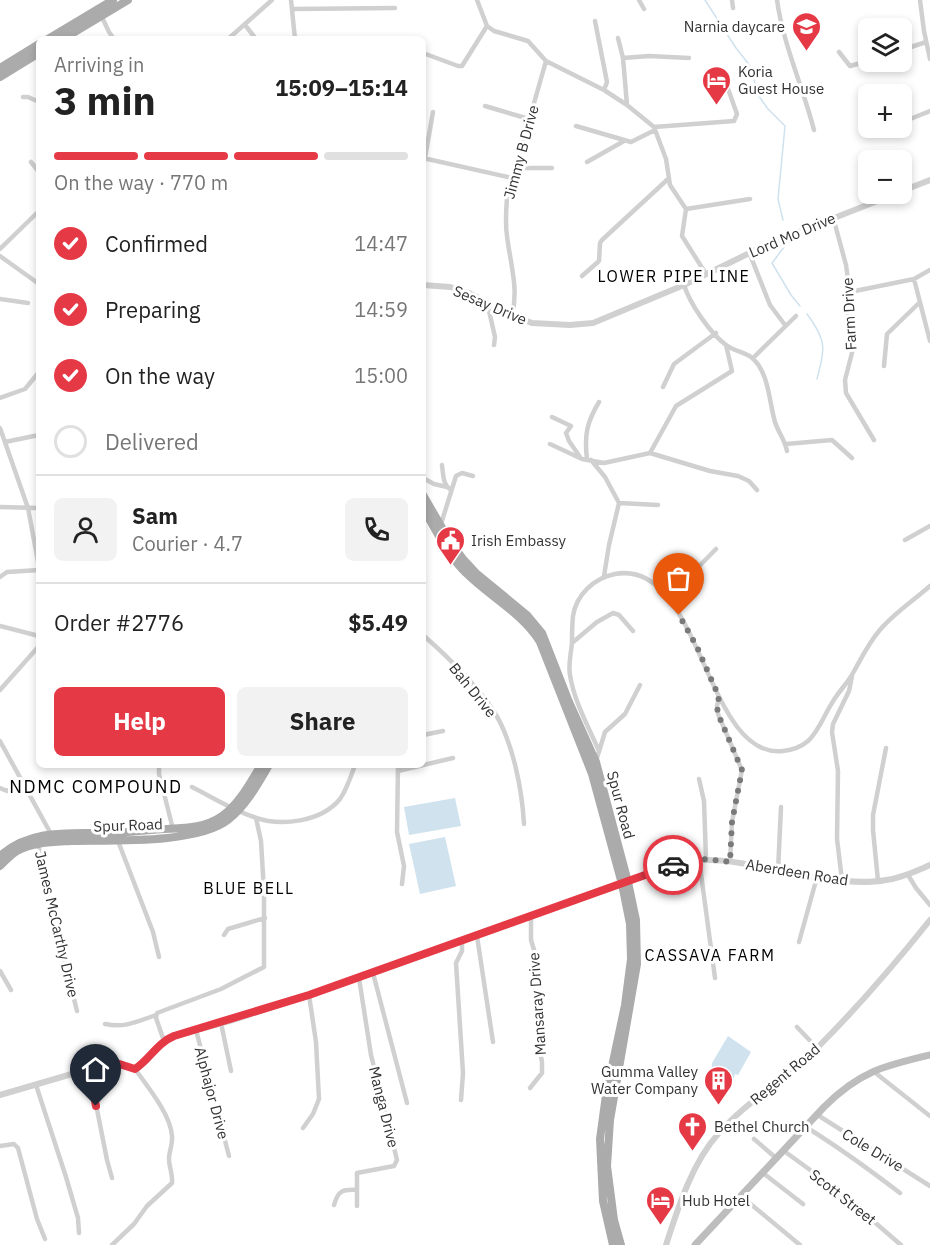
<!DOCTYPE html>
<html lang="en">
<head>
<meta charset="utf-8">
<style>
	:root { --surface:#fff; --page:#f2f2f2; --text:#222; --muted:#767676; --line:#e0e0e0; --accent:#e63946 }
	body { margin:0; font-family:"IBM Plex Sans",sans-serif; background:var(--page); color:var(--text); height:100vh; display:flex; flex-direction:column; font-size:22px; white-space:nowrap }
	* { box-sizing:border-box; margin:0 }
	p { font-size:20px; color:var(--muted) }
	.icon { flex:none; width:33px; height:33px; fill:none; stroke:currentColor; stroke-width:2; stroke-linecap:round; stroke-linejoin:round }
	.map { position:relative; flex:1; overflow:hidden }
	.drawer { position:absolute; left:36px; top:36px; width:390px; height:732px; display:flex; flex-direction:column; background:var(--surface); border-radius:9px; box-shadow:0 3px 9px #0003 }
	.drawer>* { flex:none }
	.fabs { position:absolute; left:858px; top:18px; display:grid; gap:12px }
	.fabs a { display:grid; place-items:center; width:54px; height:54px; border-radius:9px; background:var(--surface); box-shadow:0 3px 9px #0003; font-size:30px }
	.pin { position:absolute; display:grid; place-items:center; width:51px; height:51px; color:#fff; margin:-62px -26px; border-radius:50% 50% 50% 0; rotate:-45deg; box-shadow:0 0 6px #0007 }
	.pin .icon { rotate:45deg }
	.courier { position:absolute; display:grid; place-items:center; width:60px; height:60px; margin:-30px; border:4px solid #e63946; border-radius:50%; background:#fff; color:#222; box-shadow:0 2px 8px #0007 }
	.summary em { font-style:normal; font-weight:800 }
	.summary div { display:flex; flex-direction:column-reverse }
	.summary { display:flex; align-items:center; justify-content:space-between; height:102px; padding:0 18px }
	h1 { font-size:39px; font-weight:800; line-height:45px }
	.bar { display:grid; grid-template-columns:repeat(4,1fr); gap:9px 6px; align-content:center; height:72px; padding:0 18px }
	.bar i { height:8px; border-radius:4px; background:var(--line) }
	.bar .active { background:var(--accent) }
	.bar p { grid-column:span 4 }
	.line { display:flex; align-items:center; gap:15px; padding:0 18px; border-top:2px solid var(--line) }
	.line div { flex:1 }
	.round { display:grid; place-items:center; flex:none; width:63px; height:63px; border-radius:9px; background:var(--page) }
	ol { padding:0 18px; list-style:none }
	li { display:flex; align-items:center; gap:18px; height:66px }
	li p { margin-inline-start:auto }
	li .icon { padding:6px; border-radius:50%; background:var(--accent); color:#fff; stroke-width:4 }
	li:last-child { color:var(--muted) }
	li i { width:33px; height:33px; border:3px solid var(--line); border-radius:50% }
	.button { display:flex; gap:12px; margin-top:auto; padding:12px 18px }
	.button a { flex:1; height:69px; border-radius:9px; background:var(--accent); color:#fff; font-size:24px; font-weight:800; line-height:69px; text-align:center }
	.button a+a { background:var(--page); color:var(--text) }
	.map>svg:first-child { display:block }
	.water { fill:#cfe2ee }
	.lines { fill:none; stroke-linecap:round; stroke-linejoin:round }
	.stream { stroke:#cfe2ee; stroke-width:1.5 }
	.minor { stroke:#d0d0d0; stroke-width:4.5 }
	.tertiary { stroke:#d0d0d0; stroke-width:6 }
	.secondary { stroke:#bdbdbd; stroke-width:7 }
	.primary { stroke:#ababab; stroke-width:8 }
	.done { stroke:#7a7a7a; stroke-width:6; stroke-dasharray:0 10.8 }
	.route { stroke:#e63946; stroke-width:8 }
	.labels { text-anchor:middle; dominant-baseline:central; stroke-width:6; stroke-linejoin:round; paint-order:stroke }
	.poi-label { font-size:15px; fill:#333; stroke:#fff; text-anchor:start }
	.street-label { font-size:15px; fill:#333; stroke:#fff }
	.neighbourhood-label { font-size:16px; letter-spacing:1.5px; fill:#000; stroke:#fff }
	.quarter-label { font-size:18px; letter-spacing:1.5px; fill:#000; stroke:#fff }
</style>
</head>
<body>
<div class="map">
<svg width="930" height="1245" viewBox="0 0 930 1245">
	<rect width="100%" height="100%" fill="#fff"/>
	<path class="water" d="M455 798 461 826 409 835 404 807Z
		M445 837 456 886 420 894 409 844Z
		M728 1036 751 1052 738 1075 735 1074 732 1084 711 1086 712 1063Z"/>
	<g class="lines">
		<path class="stream" d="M705 0 736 48 751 67 758 95 768 109 785 126 778 199 783 220
			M788 242 772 263 791 295 800 306
			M807 314C827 341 825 348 817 379"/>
		<path class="minor" d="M291 0 295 39
			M477 0 487 26 494 31 528 41 546 61 604 90 627 105 654 127 666 159 670 185 686 209 682 236 706 274
			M639 0 644 9
			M732 0 733 8
			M777 0C783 44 803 87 814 130
			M920 0 924 31 930 59
			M292 9 395 8
			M101 15 109 32 114 39
			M595 21 607 82 604 90
			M245 25 256 39
			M618 38 623 58 627 105
			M228 39 272 0
			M902 50 926 42
			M839 52 850 66 868 61
			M423 53 458 66H462L487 26
			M623 58 649 56 689 58
			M23 97H28L39 102
			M485 106 529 119
			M905 121 930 111
			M576 126 631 142 655 130
			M654 127 734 121 737 114 722 72
			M423 158 512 178
			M425 158 433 112
			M31 162 39 172
			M587 162 624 141
			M516 168H552
			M686 209 750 199
			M833 217 846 265 850 292 848 314 854 345 845 380 846 393 874 440
			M0 249 39 211
			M749 252 770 305 785 325
			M0 256 39 284
			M582 276 599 261 600 243 602 240 668 179
			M914 279 930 341
			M684 285C690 304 710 333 726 345 734 351 744 352 751 357 769 371 769 402 775 422 778 432 785 440 787 451
			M850 292 914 279 930 270
			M0 299 28 303
			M487 302 495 337 494 345
			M512 315C519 289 510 262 507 236 505 223 506 211 507 198L546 61
			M753 358 796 316
			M884 366 887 334 919 303
			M663 387 674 364 716 333
			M0 398 25 389 39 372
			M552 417 571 426 566 433 569 441 580 457
			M0 428 28 508 39 567
			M5 442 39 435
			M550 444 582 459 604 463 650 453 710 471 738 476 749 481 757 490
			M786 444 832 440 852 458
			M650 453 676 406 732 371 726 345
			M587 459C584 435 587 422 599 402
			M591 460 605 477 619 503 609 545 604 576
			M442 465C443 473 443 485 450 489
			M423 478 434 484 447 487
			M619 503 658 505
			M0 507 39 508
			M441 524 456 476 462 473 473 476
			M905 540 930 526
			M0 577 7 572 39 570
			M668 598 716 549
			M0 626 39 636
			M423 635C447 656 477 686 495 713 513 743 522 789 524 824
			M572 643 597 622 613 613 619 615 633 631
			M0 690 39 646
			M719 697 717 706 718 714 742 770 732 822 730 862
			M423 735 443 731
			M0 741 51 834
			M599 751C588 726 574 701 570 675 568 664 571 654 572 643 572 634 572 625 573 616 576 595 594 578 615 574 702 558 704 760 783 751 792 750 801 747 808 741 819 731 824 715 832 703 838 692 847 684 853 673 861 659 868 644 879 631 893 614 913 601 930 586
			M596 761 605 732 625 714 640 685
			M159 765V774L173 829
			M398 765 397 832 404 866 402 884
			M398 771 453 758
			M699 779 704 801 706 859
			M192 787C212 797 232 810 254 817 281 827 321 822 340 799 347 789 351 776 355 765
			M0 788 7 791 23 782
			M118 841 153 932 159 957
			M38 844 54 918 77 1011
			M699 859 715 978
			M778 871 781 807
			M908 875 916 888 930 905
			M842 880 837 839 838 771 832 732 833 724 849 691 852 676
			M878 881 873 830V815L886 748
			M224 935 228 929 265 918
			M477 936 493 1042
			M799 942 817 877
			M0 971 11 990
			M373 973 407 1103
			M221 1023 231 1071
			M105 1024C125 1028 136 1022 156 1015
			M797 1027 817 1048
			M196 1030 229 1156
			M164 1041 156 1018 157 1013 221 989 264 967V892L261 841 256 818
			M89 1069 107 1160 112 1178
			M873 1071 930 1116
			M36 1085 66 1177 78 1218 79 1233
			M530 1088 542 1073V1062L538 1040 534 989 535 953 531 940V917
			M461 1100 463 1073 456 963 462 951V942
			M816 1114 930 1186
			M806 1127C838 1147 870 1170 900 1193
			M303 1128 313 1114 319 1099 316 1042 309 995
			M754 1139 776 1158
			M0 1146 14 1144 18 1148 37 1219 45 1239
			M784 1151 835 1188 901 1245
			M763 1173 803 1204
			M741 1196 800 1245
			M334 1205C338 1191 342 1189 357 1190
			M357 1206V1173L394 1166 397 1160 371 1055 359 978
			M112 1245 134 1224 147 1206 172 1183C173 1174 169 1167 169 1159 169 1151 173 1144 172 1136 171 1115 147 1086 135 1069"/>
		<path class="tertiary" d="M902 191 930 180
			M423 285 450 287 469 293 512 315 532 323 570 325 593 323 684 285 768 244 895 194
			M0 1095 113 1062 135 1069 145 1062 164 1041 174 1036 233 1020 309 995 684 862C715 856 746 864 776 870 808 877 854 886 886 880 902 878 916 871 930 865
			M666 1245C678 1208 692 1163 718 1134 747 1101 787 1078 818 1047 859 1006 894 965 930 920"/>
		<path class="secondary" d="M695 1245 824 1107C859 1072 883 1066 930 1055"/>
		<path class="primary" d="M48 39 113 0
			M63 39 128 0
			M0 68 39 44
			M0 77 39 53
			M423 495 451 543 463 559 476 573 527 615 542 633 569 702 596 762 628 882 636 920 637 964 610 1120 607 1166 614 1220 621 1245
			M423 508C436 530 447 555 466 573 490 597 522 613 540 642L592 774 622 884 630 924 631 959 625 1005 606 1095 600 1139 603 1201 613 1245
			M0 856C32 827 75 834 114 833 131 832 148 830 165 829 185 828 205 828 222 816 239 804 250 783 261 765
			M0 866C5 861 11 855 17 851 33 842 53 842 71 841 111 840 198 844 228 820 246 806 258 784 269 765"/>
	</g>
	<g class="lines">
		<path class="done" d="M673 865 706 859 730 862 732 822 742 770 718 714 717 706 719 697 697 647 679 615"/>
		<path class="route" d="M96 1106 89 1069 113 1062 135 1069C150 1059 157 1043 174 1036L309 995 673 865"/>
	</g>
	<defs>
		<symbol id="school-pin" viewBox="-11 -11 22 30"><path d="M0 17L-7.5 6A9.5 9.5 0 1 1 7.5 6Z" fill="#e63946" stroke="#fff"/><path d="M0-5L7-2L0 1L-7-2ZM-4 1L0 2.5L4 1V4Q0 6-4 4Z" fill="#fff"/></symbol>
		<symbol id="hotel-pin" viewBox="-11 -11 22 30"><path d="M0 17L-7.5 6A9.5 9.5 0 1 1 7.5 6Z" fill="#e63946" stroke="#fff"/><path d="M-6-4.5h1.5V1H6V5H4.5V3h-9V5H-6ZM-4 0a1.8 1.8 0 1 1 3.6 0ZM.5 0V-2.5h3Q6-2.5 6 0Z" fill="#fff"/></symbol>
		<symbol id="civic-pin" viewBox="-11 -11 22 30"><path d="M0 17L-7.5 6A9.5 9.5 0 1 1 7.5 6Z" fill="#e63946" stroke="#fff"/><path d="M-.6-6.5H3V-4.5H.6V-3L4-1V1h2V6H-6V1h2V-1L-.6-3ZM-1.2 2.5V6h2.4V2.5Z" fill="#fff"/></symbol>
		<symbol id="building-pin" viewBox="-11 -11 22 30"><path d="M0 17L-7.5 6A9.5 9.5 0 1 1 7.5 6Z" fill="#e63946" stroke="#fff"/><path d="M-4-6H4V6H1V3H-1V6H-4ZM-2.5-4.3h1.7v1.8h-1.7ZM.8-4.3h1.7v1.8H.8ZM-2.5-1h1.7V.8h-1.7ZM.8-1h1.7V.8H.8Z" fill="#fff"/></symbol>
		<symbol id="church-pin" viewBox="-11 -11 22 30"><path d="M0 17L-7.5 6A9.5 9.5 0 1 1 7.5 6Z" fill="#e63946" stroke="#fff"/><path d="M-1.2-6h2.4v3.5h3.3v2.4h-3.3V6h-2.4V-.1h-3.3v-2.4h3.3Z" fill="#fff"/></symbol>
	</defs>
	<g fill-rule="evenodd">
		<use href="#school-pin" x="790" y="10" width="33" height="45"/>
		<use href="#hotel-pin" x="700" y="64" width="33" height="45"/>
		<use href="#civic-pin" x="434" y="524" width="33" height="45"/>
		<use href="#building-pin" x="702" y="1064" width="33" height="45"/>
		<use href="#church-pin" x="676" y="1110" width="33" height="45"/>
		<use href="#hotel-pin" x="644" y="1184" width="33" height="45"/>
	</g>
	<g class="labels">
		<g class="poi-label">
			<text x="785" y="26" text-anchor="end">Narnia daycare</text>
			<text x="738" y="71">Koria<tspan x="738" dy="17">Guest House</tspan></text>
			<text x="471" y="540">Irish Embassy</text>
			<text x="698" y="1071" text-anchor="end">Gumma Valley<tspan x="698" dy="17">Water Company</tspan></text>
			<text x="714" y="1126">Bethel Church</text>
			<text x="682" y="1200">Hub Hotel</text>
		</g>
		<g class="street-label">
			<text transform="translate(521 152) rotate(-75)">Jimmy B Drive</text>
			<text transform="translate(792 235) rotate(-23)">Lord Mo Drive</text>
			<text transform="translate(490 305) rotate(23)">Sesay Drive</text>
			<text transform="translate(849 314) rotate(-93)">Farm Drive</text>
			<text transform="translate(473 690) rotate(51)">Bah Drive</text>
			<text transform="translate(621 805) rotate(75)">Spur Road</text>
			<text transform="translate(128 825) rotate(-2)">Spur Road</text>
			<text transform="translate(797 872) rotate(9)">Aberdeen Road</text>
			<text transform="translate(57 924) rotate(77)">James McCarthy Drive</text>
			<text transform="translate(537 1004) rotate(-94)">Mansaray Drive</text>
			<text transform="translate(785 1074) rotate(-40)">Regent Road</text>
			<text transform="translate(212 1093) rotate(75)">Alphajor Drive</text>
			<text transform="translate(384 1107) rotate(76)">Manga Drive</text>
			<text transform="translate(873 1150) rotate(31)">Cole Drive</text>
			<text transform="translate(843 1197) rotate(38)">Scott Street</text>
		</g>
		<g class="neighbourhood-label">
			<text x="674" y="276">LOWER PIPE LINE</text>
			<text x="249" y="888">BLUE BELL</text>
			<text x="710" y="955">CASSAVA FARM</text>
		</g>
		<g class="quarter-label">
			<text x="96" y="786">NDMC COMPOUND</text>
		</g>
	</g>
</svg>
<div class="fabs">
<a><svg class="icon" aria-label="layers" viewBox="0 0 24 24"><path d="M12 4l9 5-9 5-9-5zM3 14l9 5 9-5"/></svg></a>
<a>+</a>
<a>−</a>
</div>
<div class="pin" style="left:679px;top:615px;background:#ea580c"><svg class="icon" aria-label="bag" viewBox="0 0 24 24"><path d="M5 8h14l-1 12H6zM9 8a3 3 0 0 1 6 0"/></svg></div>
<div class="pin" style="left:96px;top:1106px;background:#1f2937"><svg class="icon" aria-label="home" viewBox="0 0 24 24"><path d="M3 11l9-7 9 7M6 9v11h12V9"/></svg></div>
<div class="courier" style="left:673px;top:865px"><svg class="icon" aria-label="car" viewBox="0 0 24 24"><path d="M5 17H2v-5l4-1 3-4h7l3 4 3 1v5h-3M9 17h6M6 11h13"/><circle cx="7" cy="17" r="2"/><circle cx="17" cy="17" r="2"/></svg></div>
<section class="drawer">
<div class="summary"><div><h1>3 min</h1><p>Arriving in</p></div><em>15:09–15:14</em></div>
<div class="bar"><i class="active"></i><i class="active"></i><i class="active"></i><i></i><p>On the way · 770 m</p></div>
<ol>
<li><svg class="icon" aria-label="check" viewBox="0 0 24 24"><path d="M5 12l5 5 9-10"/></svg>Confirmed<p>14:47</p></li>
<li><svg class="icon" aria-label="check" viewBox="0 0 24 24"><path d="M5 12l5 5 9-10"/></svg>Preparing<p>14:59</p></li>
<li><svg class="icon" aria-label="check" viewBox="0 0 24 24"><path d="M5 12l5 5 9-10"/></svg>On the way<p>15:00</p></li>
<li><i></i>Delivered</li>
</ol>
<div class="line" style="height:108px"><a class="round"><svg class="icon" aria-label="person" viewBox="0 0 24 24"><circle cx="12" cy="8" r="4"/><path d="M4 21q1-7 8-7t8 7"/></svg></a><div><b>Sam</b><p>Courier · 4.7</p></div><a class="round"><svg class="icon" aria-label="phone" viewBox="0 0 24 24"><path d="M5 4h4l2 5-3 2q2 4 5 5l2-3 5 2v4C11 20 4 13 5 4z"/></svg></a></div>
<div class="line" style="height:78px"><div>Order #2776</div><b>$5.49</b></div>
<div class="button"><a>Help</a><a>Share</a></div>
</section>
</div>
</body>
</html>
